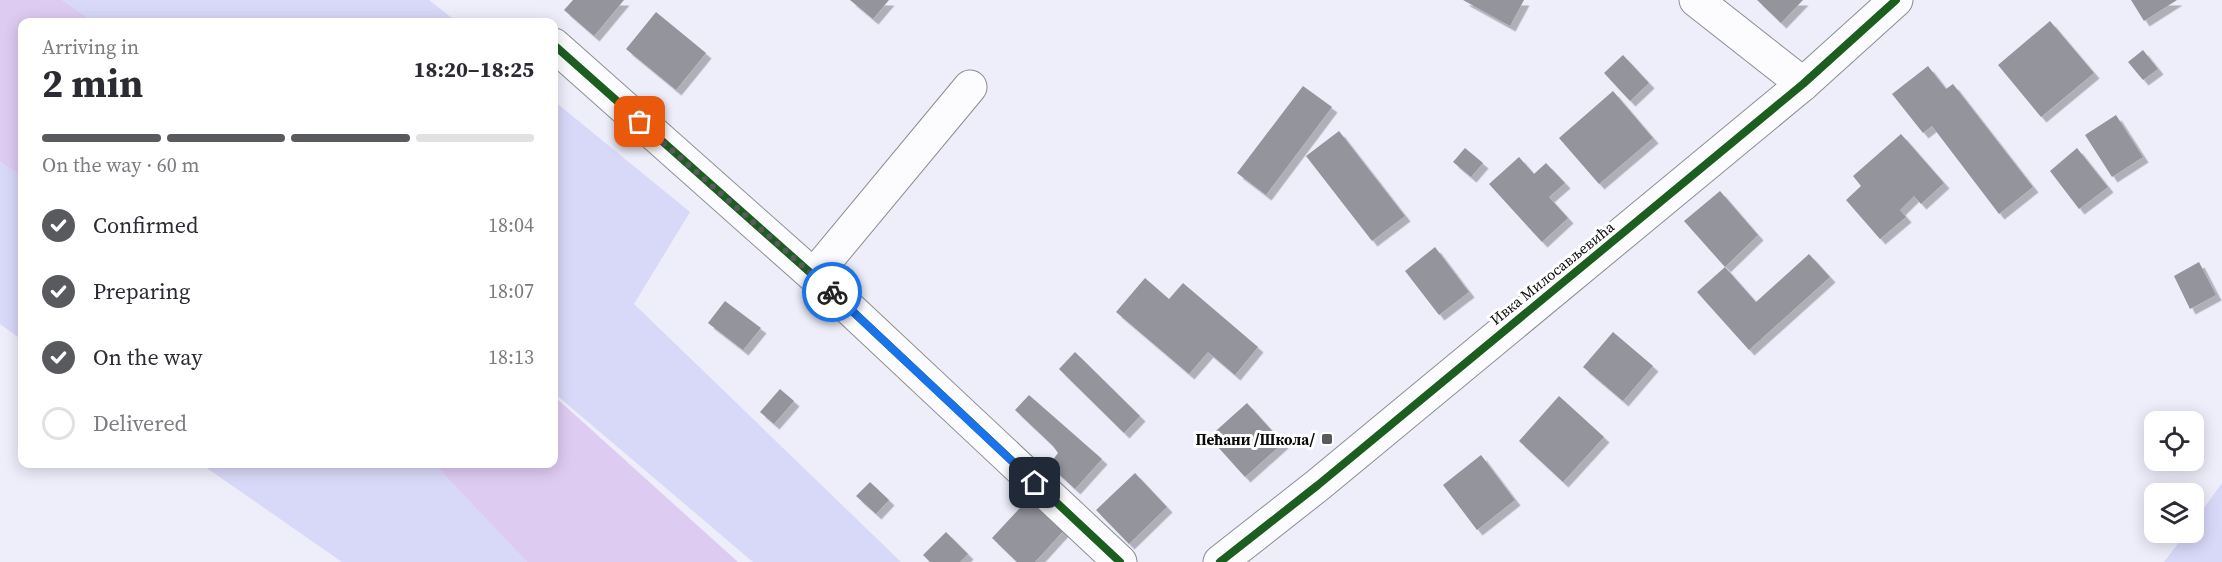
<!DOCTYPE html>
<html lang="en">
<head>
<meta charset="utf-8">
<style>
	:root { --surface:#fff; --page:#f7f7f7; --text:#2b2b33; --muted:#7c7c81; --line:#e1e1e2; --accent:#595a5e }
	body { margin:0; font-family:"Source Serif 4",serif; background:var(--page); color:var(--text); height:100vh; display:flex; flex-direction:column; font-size:22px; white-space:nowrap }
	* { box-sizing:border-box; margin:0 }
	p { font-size:20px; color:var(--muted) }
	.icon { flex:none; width:33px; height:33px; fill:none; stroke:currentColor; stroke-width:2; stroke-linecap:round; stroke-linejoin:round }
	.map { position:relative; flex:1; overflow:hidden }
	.details { position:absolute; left:18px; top:18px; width:540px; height:450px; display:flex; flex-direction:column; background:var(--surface); border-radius:12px; box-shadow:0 3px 15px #0003 }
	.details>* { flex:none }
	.buttons { position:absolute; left:2144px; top:411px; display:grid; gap:12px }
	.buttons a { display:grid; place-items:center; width:60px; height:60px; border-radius:12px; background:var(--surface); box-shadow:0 3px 15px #0003; font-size:30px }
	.pin { position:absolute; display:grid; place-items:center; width:51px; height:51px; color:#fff; margin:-26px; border-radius:12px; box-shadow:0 3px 9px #0006 }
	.courier { position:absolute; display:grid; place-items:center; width:60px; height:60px; margin:-30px; border:4px solid #1a73e8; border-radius:50%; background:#fff; color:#222; box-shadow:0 2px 8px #0007 }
	.head em { font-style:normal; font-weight:700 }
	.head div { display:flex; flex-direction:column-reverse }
	.head { display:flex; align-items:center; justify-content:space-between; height:102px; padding:0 24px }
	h1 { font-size:39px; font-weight:700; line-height:45px }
	.bar { display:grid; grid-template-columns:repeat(4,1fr); gap:9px 6px; align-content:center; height:72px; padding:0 24px }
	.bar i { height:8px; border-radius:4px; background:var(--line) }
	.bar .current { background:var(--accent) }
	.bar p { grid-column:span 4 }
	ol { padding:0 24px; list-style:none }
	li { display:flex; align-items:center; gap:18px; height:66px }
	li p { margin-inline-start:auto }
	li .icon { padding:6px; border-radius:50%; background:var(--accent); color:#fff; stroke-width:4 }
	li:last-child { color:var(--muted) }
	li i { width:33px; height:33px; border:3px solid var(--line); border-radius:50% }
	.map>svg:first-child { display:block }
	.farmland { fill:#d8d8f8 }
	.green { fill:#decbf2 }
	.building { fill:#94959c; filter:url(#shadow) }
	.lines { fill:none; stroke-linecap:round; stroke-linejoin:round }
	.minor-casing { stroke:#8c8d92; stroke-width:35 }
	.tertiary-casing { stroke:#8c8d92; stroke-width:35 }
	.minor { stroke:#fcfcfe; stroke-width:33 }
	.tertiary { stroke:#fcfcfe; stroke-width:33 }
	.cycleway-casing { stroke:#fff; stroke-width:11 }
	.cycleway { stroke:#1b5e20; stroke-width:8 }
	.done { stroke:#595a5e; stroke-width:6; stroke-dasharray:0 10.8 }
	.route { stroke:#1a73e8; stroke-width:8 }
	.poi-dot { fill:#595a5e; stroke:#fff; stroke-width:2 }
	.labels { text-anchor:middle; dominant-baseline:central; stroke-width:6; stroke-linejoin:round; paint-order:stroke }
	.street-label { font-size:15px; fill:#0a0a0a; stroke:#fff }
	.poi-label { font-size:15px; font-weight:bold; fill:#0a0a0a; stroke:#fff; text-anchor:end }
</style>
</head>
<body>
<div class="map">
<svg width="2222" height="562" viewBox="0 0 2222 562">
	<defs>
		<filter id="shadow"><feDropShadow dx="5.5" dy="5.5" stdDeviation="0" flood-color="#0004"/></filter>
	</defs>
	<rect width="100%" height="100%" fill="#edeefa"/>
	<path class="farmland" d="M62 0H429L457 22H94Z
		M554 101 690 212 634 304 901 562H753L554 393Z
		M0 162 22 176V340L0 324Z
		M201 464H434L527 562H342Z
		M2222 483V562H2164L2186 533 2193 532V523Z"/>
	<path class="green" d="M0 0H62L94 22H22V176L0 162Z
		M554 396 738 562H527L434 464H554Z"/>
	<path class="building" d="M573 0H624L594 36 564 10Z
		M850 0H889L873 19Z
		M1463 0H1524L1510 26Z
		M1757 0H1803L1781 23Z
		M2131 0H2177L2144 21Z
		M656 12 706 53 676 90 626 49Z
		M2050 21 2094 73 2041 117 1998 65Z
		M2143 50 2158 69 2143 80 2128 62Z
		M1623 55 1649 83 1630 101 1604 73Z
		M1928 66 1946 89 1953 84 2033 187 1999 214 1932 126 1923 133 1892 94Z
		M1303 86 1332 107 1266 195 1237 173Z
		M1613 91 1653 138 1599 184 1559 138Z
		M2116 115 2143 157 2112 177 2085 135Z
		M1339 131 1405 216 1372 241 1306 156Z
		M1901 134 1944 183 1921 204 1914 196 1900 210 1906 217 1880 239 1846 200 1861 186 1853 176Z
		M1465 148 1483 163 1471 177 1453 162Z
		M2077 148 2108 187 2079 209 2050 171Z
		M1519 157 1534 174 1546 163 1565 183 1549 197 1568 218 1542 242 1489 184Z
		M1720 191 1758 235 1725 267 1684 221Z
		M1435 247 1469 292 1439 315 1405 271Z
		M1809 254 1830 277 1749 350 1697 292 1725 267 1756 302Z
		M2199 262 2216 295 2190 309 2174 276Z
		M1145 278 1169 299 1183 283 1258 347 1235 375 1208 352 1189 374 1116 312Z
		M725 301 761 328 743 350 708 323Z
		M1613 332 1653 366 1623 401 1583 367Z
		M1075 352 1140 416 1124 433 1059 369Z
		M780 389 794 401 774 424 760 412Z
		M1029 395 1102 459 1075 489 1049 465 1058 453 1053 446 1015 410Z
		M1559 396 1604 437 1563 482 1519 441Z
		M1247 403 1283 443 1245 477 1209 437Z
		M1481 455 1515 500 1477 530 1443 485Z
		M1135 473 1167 507 1129 544 1096 510Z
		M870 482 889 500 876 514 856 496Z
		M1031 496 1066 528 1035 562H1017L992 538Z
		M946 532 968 554 960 562H930L923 555Z"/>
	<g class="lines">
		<defs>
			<path id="minor" d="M1696 0 1803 84
				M554 45 832 292 1120 562
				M814 275 970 87"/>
			<path id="tertiary" d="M1220 562 1318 485 1803 84 1896 0"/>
		</defs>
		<use href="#minor" class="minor-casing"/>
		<use href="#tertiary" class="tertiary-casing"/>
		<use href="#minor" class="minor"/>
		<use href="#tertiary" class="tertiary"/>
		<defs>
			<path id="cycleway" d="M554 45 832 292 1120 562
				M1220 562 1318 485 1803 84 1896 0"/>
		</defs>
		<use href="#cycleway" class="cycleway-casing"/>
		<use href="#cycleway" class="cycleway"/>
	</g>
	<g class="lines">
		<path class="done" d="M640 122 832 292"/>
		<path class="route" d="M832 292 1035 483"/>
	</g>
	<rect class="poi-dot" x="1321" y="433" width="12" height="12" rx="3"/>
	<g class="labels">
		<g class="street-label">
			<text transform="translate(1552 273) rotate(-39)">Ивка Милосављевића</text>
		</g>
		<g class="poi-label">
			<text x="1315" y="439">Пећани /Школа/</text>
		</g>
	</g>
</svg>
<div class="buttons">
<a><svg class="icon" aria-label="locate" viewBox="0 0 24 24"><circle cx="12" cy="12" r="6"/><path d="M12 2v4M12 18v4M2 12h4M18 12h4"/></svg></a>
<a><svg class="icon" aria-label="layers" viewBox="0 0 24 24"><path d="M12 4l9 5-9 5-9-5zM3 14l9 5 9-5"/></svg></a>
</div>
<div class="pin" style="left:640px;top:122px;background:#ea580c"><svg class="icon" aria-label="bag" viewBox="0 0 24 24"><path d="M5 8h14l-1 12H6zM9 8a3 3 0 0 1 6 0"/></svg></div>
<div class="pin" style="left:1035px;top:483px;background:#1f2937"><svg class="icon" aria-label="home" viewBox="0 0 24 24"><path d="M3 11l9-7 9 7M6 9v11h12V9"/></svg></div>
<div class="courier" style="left:832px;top:292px"><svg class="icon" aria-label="bike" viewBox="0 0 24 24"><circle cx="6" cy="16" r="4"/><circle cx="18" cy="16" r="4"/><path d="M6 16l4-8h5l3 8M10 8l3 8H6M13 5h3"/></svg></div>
<section class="details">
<div class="head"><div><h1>2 min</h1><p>Arriving in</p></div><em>18:20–18:25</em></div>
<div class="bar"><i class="current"></i><i class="current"></i><i class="current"></i><i></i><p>On the way · 60 m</p></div>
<ol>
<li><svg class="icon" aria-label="check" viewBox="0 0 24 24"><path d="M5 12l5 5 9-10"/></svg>Confirmed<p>18:04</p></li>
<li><svg class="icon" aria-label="check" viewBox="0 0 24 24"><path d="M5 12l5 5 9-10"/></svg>Preparing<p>18:07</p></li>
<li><svg class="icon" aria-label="check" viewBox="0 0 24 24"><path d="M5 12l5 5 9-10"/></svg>On the way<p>18:13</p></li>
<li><i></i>Delivered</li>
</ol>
</section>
</div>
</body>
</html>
